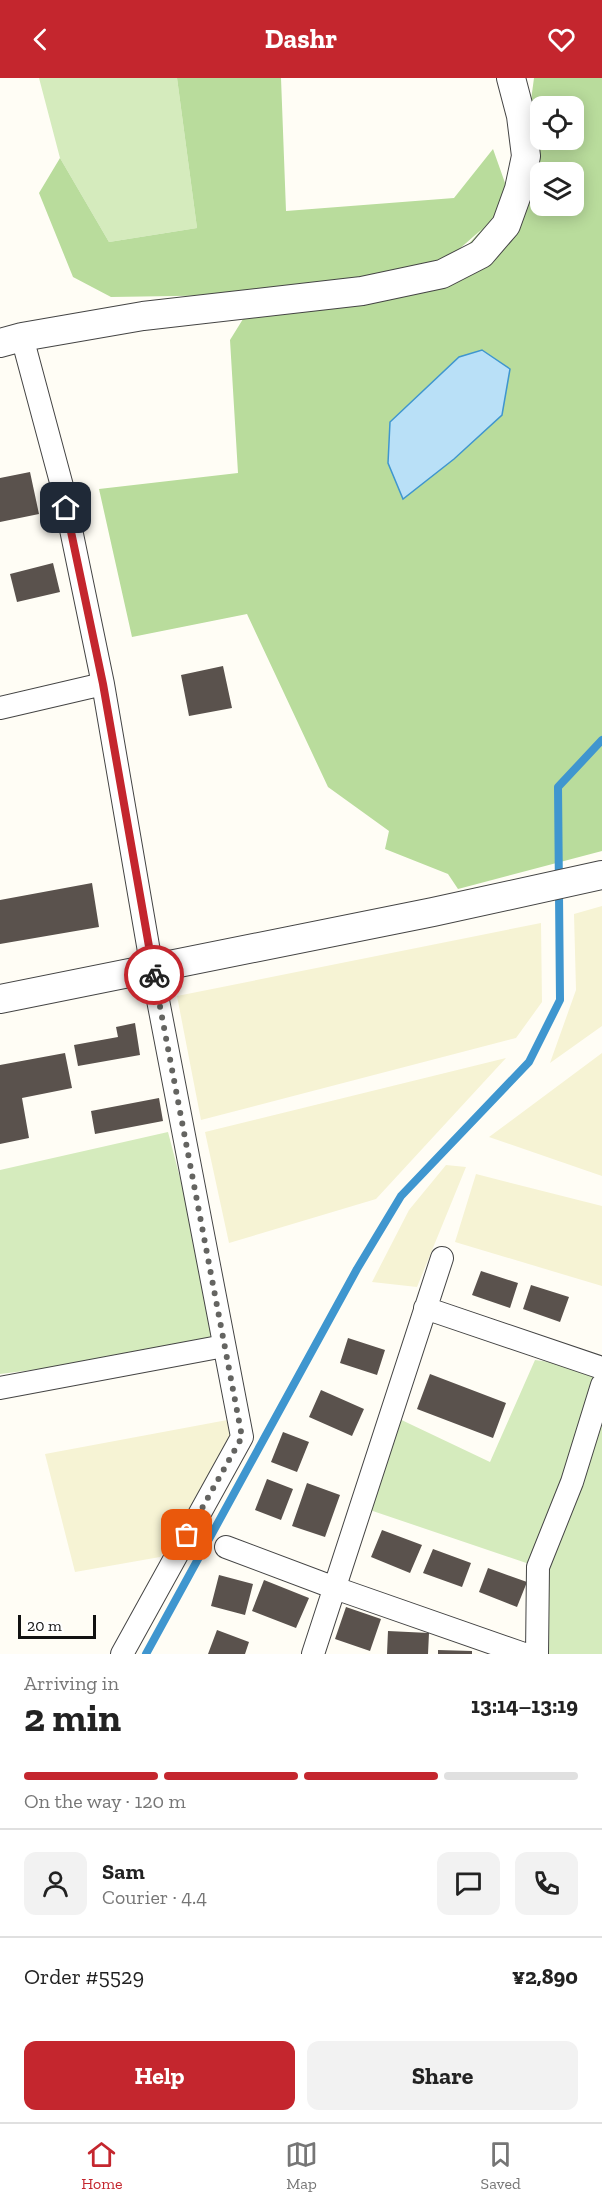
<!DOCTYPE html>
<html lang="en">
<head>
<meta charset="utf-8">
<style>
	:root { --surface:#fff; --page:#f2f2f2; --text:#222; --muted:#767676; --line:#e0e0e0; --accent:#c4262e }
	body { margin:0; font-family:"Zilla Slab",serif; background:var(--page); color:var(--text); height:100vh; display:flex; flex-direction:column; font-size:22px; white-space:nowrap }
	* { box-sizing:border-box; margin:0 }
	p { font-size:20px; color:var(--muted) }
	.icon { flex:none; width:33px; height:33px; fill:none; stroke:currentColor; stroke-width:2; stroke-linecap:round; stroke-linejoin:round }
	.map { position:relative; height:1576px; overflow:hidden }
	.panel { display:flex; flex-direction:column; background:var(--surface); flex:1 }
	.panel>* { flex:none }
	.controls { position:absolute; left:530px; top:18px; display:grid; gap:12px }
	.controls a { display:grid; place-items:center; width:54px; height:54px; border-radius:12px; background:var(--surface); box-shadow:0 3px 15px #0003; font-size:30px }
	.scale { position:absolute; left:18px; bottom:15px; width:78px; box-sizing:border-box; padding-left:6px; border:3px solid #111; border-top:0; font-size:16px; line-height:21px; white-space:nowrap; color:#111; -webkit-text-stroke:4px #fff; paint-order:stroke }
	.pin { position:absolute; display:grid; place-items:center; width:51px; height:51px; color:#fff; margin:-26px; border-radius:12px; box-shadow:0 3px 9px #0006 }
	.courier { position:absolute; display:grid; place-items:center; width:60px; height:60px; margin:-30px; border:4px solid #c4262e; border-radius:50%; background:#fff; color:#222; box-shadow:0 2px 8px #0007 }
	.head em { font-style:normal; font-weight:700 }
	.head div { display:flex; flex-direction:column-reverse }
	.head { display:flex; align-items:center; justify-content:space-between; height:102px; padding:0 24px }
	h1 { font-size:39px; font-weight:700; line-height:45px }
	.bar { display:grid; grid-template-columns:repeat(4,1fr); gap:9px 6px; align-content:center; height:72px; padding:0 24px }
	.bar i { height:8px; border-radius:4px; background:var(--line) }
	.bar .current { background:var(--accent) }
	.bar p { grid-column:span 4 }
	.line { display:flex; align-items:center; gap:15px; padding:0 24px; border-top:2px solid var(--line) }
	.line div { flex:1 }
	.round { display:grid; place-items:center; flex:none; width:63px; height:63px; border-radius:12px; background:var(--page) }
	.primary-button { display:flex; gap:12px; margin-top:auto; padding:12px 24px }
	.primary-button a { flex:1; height:69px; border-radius:12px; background:var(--accent); color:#fff; font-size:24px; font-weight:700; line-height:69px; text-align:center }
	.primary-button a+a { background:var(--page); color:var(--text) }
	header { display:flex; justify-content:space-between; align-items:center; height:78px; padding:0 24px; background:var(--accent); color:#fff; font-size:27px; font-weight:700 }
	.tabs { display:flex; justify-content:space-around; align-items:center; height:84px; border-top:2px solid var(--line); background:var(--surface); font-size:16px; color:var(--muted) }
	.tabs a { display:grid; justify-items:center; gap:3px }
	.tabs .current { color:var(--accent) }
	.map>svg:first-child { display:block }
	.farmland { fill:#f6f3d4 }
	.green { fill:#d5ebbd }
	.forest { fill:#b9dc9c; fill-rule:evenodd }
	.water { fill:#b9e0f7; stroke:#3f96cf; stroke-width:1.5 }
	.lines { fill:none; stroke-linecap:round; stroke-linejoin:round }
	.stream { stroke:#3f96cf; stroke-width:8 }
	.building { fill:#5a524d }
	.minor-casing { stroke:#444; stroke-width:24 }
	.tertiary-casing { stroke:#444; stroke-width:30 }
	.minor { stroke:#fff; stroke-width:22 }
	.tertiary { stroke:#fff; stroke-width:28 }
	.done { stroke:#646461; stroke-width:6; stroke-dasharray:0 10.8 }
	.route { stroke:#c4262e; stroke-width:8 }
</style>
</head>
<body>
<header><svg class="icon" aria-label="back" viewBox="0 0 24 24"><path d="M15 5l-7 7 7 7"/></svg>Dashr<svg class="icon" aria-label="heart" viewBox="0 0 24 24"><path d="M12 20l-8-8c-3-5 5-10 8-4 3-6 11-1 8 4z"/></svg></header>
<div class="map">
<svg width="602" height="1576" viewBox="0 0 602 1576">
	<rect width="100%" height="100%" fill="#fffdf5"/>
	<path class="farmland" d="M602 828V948L550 985 576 912 574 836Z
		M541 845 542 924 516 960 201 1042 177 918Z
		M602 975V1098L489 1059Z
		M506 980 376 1121 229 1165 205 1054Z
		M446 1087 466 1089 417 1209 372 1204 409 1132Z
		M476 1096 602 1128V1208L455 1164Z
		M238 1340 242 1359 160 1479 75 1494 45 1376Z"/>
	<path class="green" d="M39 0H177L197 150 109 164 60 80Z
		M168 1054 224 1268 0 1296V1092Z
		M535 1282 602 1291V1576H541L538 1489 361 1429 391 1337 490 1384Z"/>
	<path class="forest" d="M177 0H281L286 133 454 120 493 71 510 119 519 111 534 0H602V773L458 811 448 796 385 771 389 753 328 709 247 536 132 559 99 411 238 395 230 262 243 241 442 196 482 151 440 188 238 217 111 219 73 199 39 115 60 80 109 164 197 150ZM540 28H573V62H540ZM540 94H573V128H540Z"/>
	<path class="water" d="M482 272 510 291 502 337 454 381 403 421 388 385 390 344 459 279Z"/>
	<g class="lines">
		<path class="stream" d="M146 1576 357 1191 401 1118 529 984 560 922 558 709 602 662"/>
	</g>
	<path class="building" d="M30 394 39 436 0 444V400Z
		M53 485 60 514 17 524 10 496Z
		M223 588 232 630 189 638 181 597Z
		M92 805 99 849 0 866V822Z
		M135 945 140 977 78 988 74 967 118 959 116 949Z
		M65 975 72 1010 22 1020 29 1060 0 1066V987Z
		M159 1020 163 1043 95 1056 91 1033Z
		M481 1193 518 1205 510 1230 472 1217Z
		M531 1207 569 1219 560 1244 523 1231Z
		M348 1260 385 1272 377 1297 340 1285Z
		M430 1296 506 1325 493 1360 417 1331Z
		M321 1312 364 1331 352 1358 309 1339Z
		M283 1354 309 1364 297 1394 271 1384Z
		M267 1401 293 1411 281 1442 255 1432Z
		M307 1405 340 1417 325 1459 292 1448Z
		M382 1452 422 1467 410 1495 371 1479Z
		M433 1471 471 1485 462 1509 423 1495Z
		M488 1490 527 1504 517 1529 479 1514Z
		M219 1497 253 1506 245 1537 211 1528Z
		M264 1502 309 1520 296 1550 252 1533Z
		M346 1529 381 1541 370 1573 335 1561Z
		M217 1552 249 1564 245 1576H208Z
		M388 1553 429 1555 428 1576H387Z
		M438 1572 472 1573V1576H438Z"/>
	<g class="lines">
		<defs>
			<path id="minor" d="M22 259 62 408 103 606 152 891 242 1359 122 1576
				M0 630 103 606
				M425 1230 602 1290
				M0 1310 224 1268
				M226 1469 335 1510 524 1576
				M313 1576 442 1180
				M537 1576 538 1489 572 1404 602 1307"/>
			<path id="tertiary" d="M0 265 22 259 143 238 362 213 442 196 481 176 506 147 519 111 526 78 521 38 511 0
				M0 921 433 834 602 797"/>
		</defs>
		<use href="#minor" class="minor-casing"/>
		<use href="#tertiary" class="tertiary-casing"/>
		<use href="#minor" class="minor"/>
		<use href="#tertiary" class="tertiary"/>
	</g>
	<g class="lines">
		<path class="done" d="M154 897 242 1359 187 1457"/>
		<path class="route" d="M66 430 103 606 154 897"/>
	</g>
</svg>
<div class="controls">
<a><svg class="icon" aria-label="locate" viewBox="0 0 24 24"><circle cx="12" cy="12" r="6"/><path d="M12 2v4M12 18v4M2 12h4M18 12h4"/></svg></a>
<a><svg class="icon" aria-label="layers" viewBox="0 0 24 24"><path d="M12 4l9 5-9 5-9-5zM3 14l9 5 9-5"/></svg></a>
</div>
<div class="scale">20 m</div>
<div class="pin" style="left:187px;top:1457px;background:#ea580c"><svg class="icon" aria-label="bag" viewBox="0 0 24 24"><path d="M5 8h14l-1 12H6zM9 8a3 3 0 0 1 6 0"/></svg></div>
<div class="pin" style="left:66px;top:430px;background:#1f2937"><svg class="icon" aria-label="home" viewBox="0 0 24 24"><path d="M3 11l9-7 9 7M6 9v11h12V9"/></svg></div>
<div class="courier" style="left:154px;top:897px"><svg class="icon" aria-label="bike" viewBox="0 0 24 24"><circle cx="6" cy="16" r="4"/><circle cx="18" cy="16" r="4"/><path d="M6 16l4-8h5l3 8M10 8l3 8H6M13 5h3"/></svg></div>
</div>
<section class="panel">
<div class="head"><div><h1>2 min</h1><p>Arriving in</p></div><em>13:14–13:19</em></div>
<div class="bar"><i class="current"></i><i class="current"></i><i class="current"></i><i></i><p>On the way · 120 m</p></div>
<div class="line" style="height:108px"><a class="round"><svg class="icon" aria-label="person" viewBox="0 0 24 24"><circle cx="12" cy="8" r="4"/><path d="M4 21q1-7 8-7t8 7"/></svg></a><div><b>Sam</b><p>Courier · 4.4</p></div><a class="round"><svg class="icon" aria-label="chat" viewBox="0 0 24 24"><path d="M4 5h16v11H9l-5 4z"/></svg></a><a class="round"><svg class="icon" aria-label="phone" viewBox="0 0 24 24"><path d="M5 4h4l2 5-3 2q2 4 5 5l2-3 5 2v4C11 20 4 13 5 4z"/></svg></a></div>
<div class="line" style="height:78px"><div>Order #5529</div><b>¥2,890</b></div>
<div class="primary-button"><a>Help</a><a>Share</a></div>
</section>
<nav class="tabs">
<a class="current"><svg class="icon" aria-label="home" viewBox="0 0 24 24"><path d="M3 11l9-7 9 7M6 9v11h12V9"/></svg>Home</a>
<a><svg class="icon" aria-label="map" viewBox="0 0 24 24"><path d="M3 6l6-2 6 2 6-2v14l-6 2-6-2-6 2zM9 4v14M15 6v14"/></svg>Map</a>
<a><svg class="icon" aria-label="saved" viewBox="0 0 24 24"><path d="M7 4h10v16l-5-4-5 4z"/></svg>Saved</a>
</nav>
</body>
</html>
